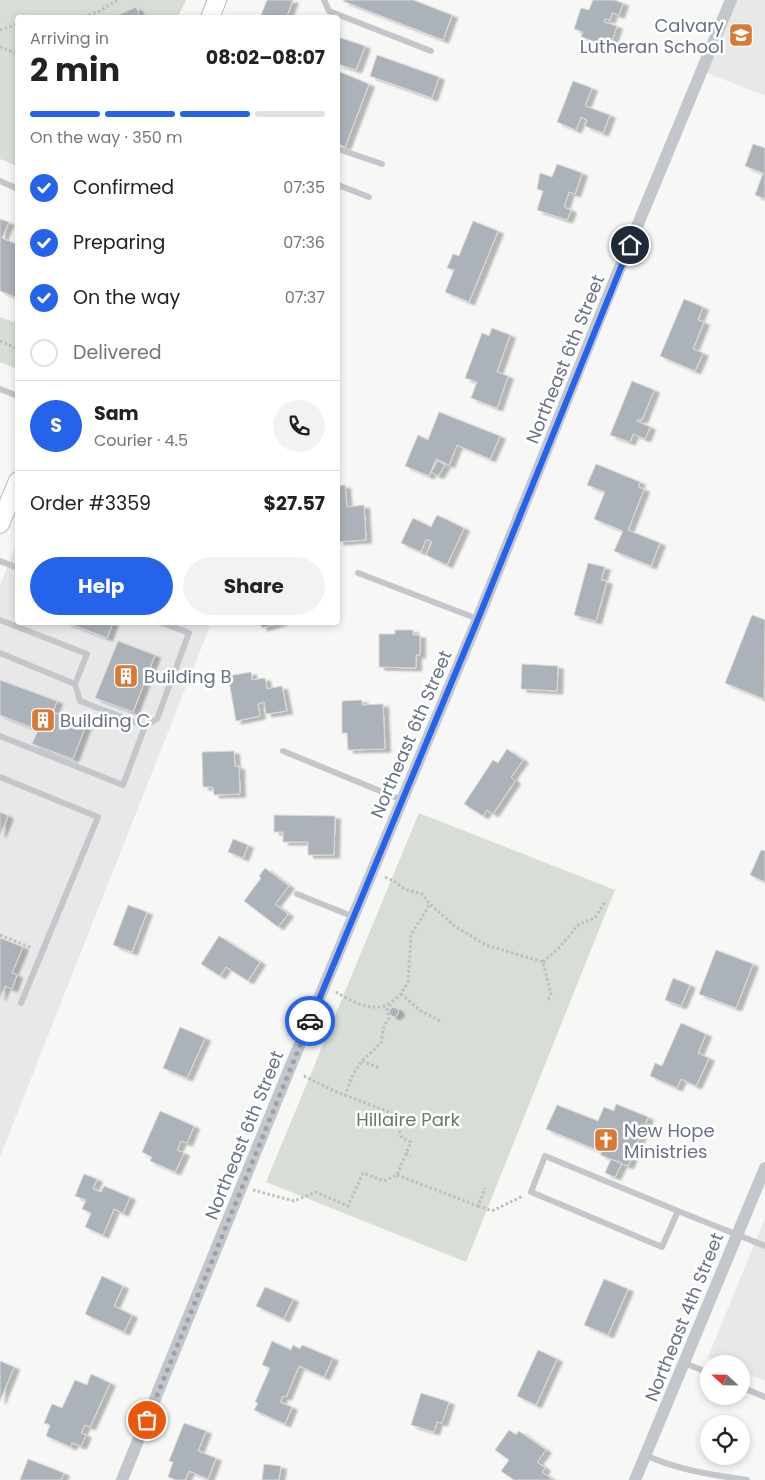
<!DOCTYPE html>
<html lang="en">
<head>
<meta charset="utf-8">
<style>
	:root { --surface:#fff; --page:#f2f2f2; --text:#222; --muted:#767676; --line:#e0e0e0; --accent:#2563eb }
	body { margin:0; font-family:Poppins,sans-serif; background:var(--page); color:var(--text); height:100vh; display:flex; flex-direction:column; font-size:19px; white-space:nowrap }
	* { box-sizing:border-box; margin:0 }
	p { font-size:16px; color:var(--muted) }
	.icon { flex:none; width:28px; height:28px; fill:none; stroke:currentColor; stroke-width:2; stroke-linecap:round; stroke-linejoin:round }
	.map { position:relative; flex:1; overflow:hidden }
	.side { position:absolute; left:15px; top:15px; width:325px; height:610px; display:flex; flex-direction:column; background:var(--surface); border-radius:5px; box-shadow:0 2px 8px #0003 }
	.side>* { flex:none }
	.needle { width:32px; rotate:292deg }
	.tools { position:absolute; left:700px; top:1355px; display:grid; gap:10px }
	.tools a { display:grid; place-items:center; width:50px; height:50px; border-radius:50%; background:var(--surface); box-shadow:0 2px 8px #0003; font-size:25px }
	.pin { position:absolute; display:grid; place-items:center; width:42px; height:42px; color:#fff; margin:-21px; border:2px solid #fff; border-radius:50%; box-shadow:0 1px 5px #0007 }
	.courier { position:absolute; display:grid; place-items:center; width:50px; height:50px; margin:-25px; border:4px solid #2563eb; border-radius:50%; background:#fff; color:#222; box-shadow:0 1px 6px #0007 }
	.overview em { font-style:normal; font-weight:700 }
	.overview div { display:flex; flex-direction:column-reverse }
	.overview { display:flex; align-items:center; justify-content:space-between; height:85px; padding:0 15px }
	h1 { font-size:32px; font-weight:700; line-height:38px }
	.bar { display:grid; grid-template-columns:repeat(4,1fr); gap:8px 5px; align-content:center; height:60px; padding:0 15px }
	.bar i { height:6px; border-radius:4px; background:var(--line) }
	.bar .active { background:var(--accent) }
	.bar p { grid-column:span 4 }
	.line { display:flex; align-items:center; gap:12px; padding:0 15px; border-top:1px solid var(--line) }
	.line div { flex:1 }
	.round { display:grid; place-items:center; flex:none; width:52px; height:52px; border-radius:26px; background:var(--page) }
	ol { padding:0 15px; list-style:none }
	li { display:flex; align-items:center; gap:15px; height:55px }
	li p { margin-inline-start:auto }
	li .icon { padding:5px; border-radius:50%; background:var(--accent); color:#fff; stroke-width:4 }
	li:last-child { color:var(--muted) }
	li i { width:28px; height:28px; border:2px solid var(--line); border-radius:50% }
	.cta { display:flex; gap:10px; margin-top:auto; padding:10px 15px }
	.cta a { flex:1; height:58px; border-radius:30px; background:var(--accent); color:#fff; font-size:20px; font-weight:700; line-height:58px; text-align:center }
	.cta a+a { background:var(--page); color:var(--text) }
	.map>svg:first-child { display:block }
	.built { fill:#e8e8e8 }
	.green { fill:#d8ded6 }
	.building { fill:#acb2b9; stroke:#d9d9d7; filter:url(#shadow) }
	.lines { fill:none; stroke-linecap:round; stroke-linejoin:round }
	.secondary-casing { stroke:#b6b9be; stroke-width:20 }
	.path { stroke:#bdbec1; stroke-width:3; stroke-dasharray:2.5 2.5; stroke-linecap:butt }
	.service { stroke:#c3c6ca; stroke-width:6 }
	.minor { stroke:#c3c6ca; stroke-width:12 }
	.secondary { stroke:#fff; stroke-width:18 }
	.done { stroke:#9aa1ac; stroke-width:5; stroke-dasharray:0 9 }
	.route { stroke:#2563eb; stroke-width:6 }
	.labels { text-anchor:middle; dominant-baseline:central; stroke-width:5; stroke-linejoin:round; paint-order:stroke }
	.poi-label { font-size:18px; fill:#687284; stroke:#fff; text-anchor:start }
	.street-label { font-size:18px; fill:#687284; stroke:#fff }
	.park-label { font-size:18px; fill:#677b67; stroke:#fff }
</style>
</head>
<body>
<div class="map">
<svg width="765" height="1480" viewBox="0 0 765 1480">
	<defs>
		<filter id="shadow"><feDropShadow dx="5.5" dy="3" stdDeviation="1" flood-color="#0004"/></filter>
	</defs>
	<rect width="100%" height="100%" fill="#f7f7f5"/>
	<path class="built" d="M731 0H765V96L702 71Z
		M14 549 18 551V622H200L210 626 0 1157V586Z
		M765 1218V1381L741 1371V1364H723L708 1357Z"/>
	<path class="green" d="M0 0H186L178 17 18 18 17 166 0 159Z
		M0 317 17 323V369L0 362Z
		M419 813 615 890 466 1262 266 1182Z"/>
	<path class="building" d="M267 0H293L286 18H260Z
		M344 0H413L452 15 443 40 343 1Z
		M593 0H614L623 3 619 15 612 13 610 20 605 19 604 22 617 26 610 47 581 37 583 32 574 29 581 8 589 10Z
		M136 7 141 18H119L118 15Z
		M338 37 365 46 356 70 338 64Z
		M377 55 439 77 432 98 370 76Z
		M340 72 369 84 345 147 338 144V79Z
		M573 81 592 88 585 106 610 115 603 133 585 126 587 120 581 117 576 130 557 122Z
		M753 144 765 148V199L755 195 763 173 745 166Z
		M557 164 582 173 575 194 569 192 564 207 571 210 567 220 537 210 543 191 537 189 540 173 552 177Z
		M0 219 9 222 2 238 18 245V298L0 291Z
		M473 221 498 231 469 302 445 292 454 270 447 268 453 254 459 256Z
		M684 299 703 307 698 320 704 322 693 349 703 353 695 371 660 356Z
		M492 328 510 335 497 372 508 376 497 408 471 398 477 382 465 378 482 333 489 336Z
		M632 381 654 390 642 420 638 419 637 421 650 427 645 439 633 434 630 442 610 435Z
		M439 412 500 436 490 459 457 445 449 465 436 459 429 476 405 466 418 435 428 440Z
		M438 461 445 465 438 476 431 472Z
		M596 464 640 482 638 487 644 489 628 530 660 543 651 566 614 551 623 531 594 519 605 492 587 485Z
		M345 485 347 507 364 505 366 540 338 542V486Z
		M437 515 464 528 447 565 426 555 432 542 426 539 421 552 401 543 413 518 431 527Z
		M588 563 605 567 601 580 607 581 596 621 574 615Z
		M752 615 765 620 764 699 725 683Z
		M65 622H113L107 638Z
		M260 622H282L262 628Z
		M395 630H413V635H420V655H416V668L379 667V634H395Z
		M118 641 155 655 133 712 95 698Z
		M522 664 558 666 557 691 521 689Z
		M251 672 252 680 265 678 267 689 282 686 287 711 266 714 264 702 258 704 260 716 236 721 228 676Z
		M0 680 57 701 53 712 86 725 73 759 32 744 38 730 0 715Z
		M362 700V705L383 704 385 749 348 750 347 733H342V701Z
		M507 749 523 760 511 777 515 781 493 814 487 810 483 816 464 804 493 760 498 763Z
		M234 751 235 767 239 766 240 794 214 795 213 787H203L202 752Z
		M0 812 8 816 0 835Z
		M274 815 335 816 334 855H308V842H283V832H274Z
		M233 839 248 845 243 858 228 852Z
		M761 850 765 851V882L750 875Z
		M265 868 289 886 275 904 288 914 278 927 244 901 261 878 259 876Z
		M128 905 147 912 132 952 113 945Z
		M219 936 260 962 248 981 226 967 220 976 201 964Z
		M0 938 23 947 12 973 17 975 12 989 5 986 0 998Z
		M716 950 753 964 736 1008 699 994Z
		M673 978 690 985 681 1006 665 1000Z
		M389.5 1012a4.5 4.5 0 1 1 9 0a4.5 4.5 0 1 1-9 0Z
		M681 1023 706 1034 698 1053 709 1058 696 1086 681 1079 677 1088 650 1076 655 1063 662 1066Z
		M180 1027 205 1038 187 1078 163 1068Z
		M616 1104 648 1117 628 1166 600 1155 602 1152 546 1129 557 1105 598 1121 604 1107 614 1111Z
		M160 1111 194 1126 187 1143 181 1141 177 1150 184 1153 175 1172 150 1161 152 1157 142 1152Z
		M611 1159 622 1163 615 1177 605 1173Z
		M84 1174 97 1179 93 1189 101 1192 104 1186 130 1197 123 1213 114 1209 103 1235 85 1227 91 1213 82 1209 86 1200 75 1196Z
		M102 1276 123 1286 114 1306 132 1315 124 1332 85 1314Z
		M604 1279 628 1289 608 1335 584 1325Z
		M265 1287 293 1299 284 1319 256 1306Z
		M272 1341 291 1350 293 1345 300 1349 302 1345 333 1358 324 1377 299 1366 286 1397 283 1396 280 1402 292 1407 285 1424 254 1410 258 1403 255 1402 270 1368 262 1365Z
		M538 1350 557 1359 536 1405 517 1396Z
		M0 1361 14 1367 0 1401Z
		M91 1374 110 1383 90 1427 85 1425 81 1433 86 1435 81 1446 72 1443 71 1447 46 1436 50 1425 44 1423 52 1404 62 1408 75 1380 87 1385Z
		M421 1393 449 1402 442 1423 437 1422 434 1432 411 1425Z
		M184 1423 206 1431 198 1451 216 1458 208 1479 189 1471 185 1480H176L168 1477 173 1462 169 1461Z
		M509 1430 516 1435 519 1431 546 1450 537 1462 545 1468 542 1472 553 1480H514L501 1471 509 1460 495 1450Z
		M28 1459 64 1473 61 1480H20Z
		M264 1464 281 1466 279 1480H262Z"/>
	<g class="lines">
		<defs>
			<path id="secondary" d="M210 18 217 0
				M0 524 18 481"/>
		</defs>
		<use href="#secondary" class="secondary-casing"/>
		<path class="path" d="M79 18 98 12 118 0
			M0 30 18 24
			M0 47 18 54
			M0 341 18 349
			M385 877 394 881 404 889 422 894 430 904 456 927 486 945 543 962 551 994 547 1002
			M0 935 32 948
			M543 962 558 949 579 924 595 918 606 900
			M336 992C351 1001 374 1014 390 1003
			M401 994 421 1011 442 1022
			M362 1061 379 1068
			M345 1096 353 1074 362 1061 381 1043 384 1026 389 1018 387 1010 393 1001 401 994 408 982 411 935 430 904
			M406 1153 411 1156
			M397 1175 478 1206 485 1188
			M253 1190 294 1201 316 1192 348 1206 363 1173 384 1181 397 1175 411 1142 402 1138 392 1113 334 1091 302 1075
			M478 1206 492 1211 523 1196"/>
		<path class="service" d="M324 0 329 11 431 51
			M338 149 382 164
			M0 181 18 189
			M338 185 369 197
			M0 389 18 396
			M0 561 18 568
			M358 573 478 619
			M0 620 87 654 75 684 0 653
			M75 684 80 701 145 726
			M0 736 123 785 145 726 157 719 189 633 160 622
			M283 751 402 800
			M0 777 98 817 21 1003
			M297 894 354 917
			M545 1156 678 1211 662 1247 531 1192Z
			M678 1211 765 1246
			M684 1363 709 1373
			M741 1387 765 1397
			M645 1455C678 1470 712 1475 747 1480"/>
		<path class="minor" d="M122 1480 289 1070 478 619 609 294 731 0
			M635 1480 765 1168"/>
		<use href="#secondary" class="secondary"/>
	</g>
	<g class="lines">
		<path class="done" d="M147 1420 310 1021"/>
		<path class="route" d="M310 1021 478 619 630 245"/>
	</g>
	<defs>
		<symbol id="school-square" viewBox="-11 -11 22 22"><rect x="-9" y="-9" width="18" height="18" rx="4" fill="#d97933" stroke="#fff"/><path d="M0-5L7-2L0 1L-7-2ZM-4 1L0 2.5L4 1V4Q0 6-4 4Z" fill="#fff"/></symbol>
		<symbol id="building-square" viewBox="-11 -11 22 22"><rect x="-9" y="-9" width="18" height="18" rx="4" fill="#d97933" stroke="#fff"/><path d="M-4-6H4V6H1V3H-1V6H-4ZM-2.5-4.3h1.7v1.8h-1.7ZM.8-4.3h1.7v1.8H.8ZM-2.5-1h1.7V.8h-1.7ZM.8-1h1.7V.8H.8Z" fill="#fff"/></symbol>
		<symbol id="church-square" viewBox="-11 -11 22 22"><rect x="-9" y="-9" width="18" height="18" rx="4" fill="#d97933" stroke="#fff"/><path d="M-1.2-6h2.4v3.5h3.3v2.4h-3.3V6h-2.4V-.1h-3.3v-2.4h3.3Z" fill="#fff"/></symbol>
	</defs>
	<g fill-rule="evenodd">
		<use href="#school-square" x="727" y="21" width="28" height="28"/>
		<use href="#building-square" x="112" y="662" width="28" height="28"/>
		<use href="#building-square" x="29" y="706" width="28" height="28"/>
		<use href="#church-square" x="592" y="1126" width="28" height="28"/>
	</g>
	<g class="labels">
		<g class="poi-label">
			<text x="724" y="25" text-anchor="end">Calvary<tspan x="724" dy="21">Lutheran School</tspan></text>
			<text x="144" y="676">Building B</text>
			<text x="60" y="720">Building C</text>
			<text x="624" y="1130">New Hope<tspan x="624" dy="21">Ministries</tspan></text>
		</g>
		<g class="street-label">
			<text transform="translate(565 359) rotate(-68)">Northeast 6th Street</text>
			<text transform="translate(411 734) rotate(-67)">Northeast 6th Street</text>
			<text transform="translate(244 1135) rotate(-68)">Northeast 6th Street</text>
			<text transform="translate(684 1317) rotate(-68)">Northeast 4th Street</text>
		</g>
		<g class="park-label">
			<text x="408" y="1119">Hillaire Park</text>
		</g>
	</g>
</svg>
<div class="tools">
<a><svg class="needle" viewBox="-14 -14 28 28"><path d="M0-13l5 13h-10z" fill="#e53935"/><path d="M0 13l5-13h-10z" fill="#767676"/></svg></a>
<a><svg class="icon" aria-label="locate" viewBox="0 0 24 24"><circle cx="12" cy="12" r="6"/><path d="M12 2v4M12 18v4M2 12h4M18 12h4"/></svg></a>
</div>
<div class="pin" style="left:147px;top:1420px;background:#ea580c"><svg class="icon" aria-label="bag" viewBox="0 0 24 24"><path d="M5 8h14l-1 12H6zM9 8a3 3 0 0 1 6 0"/></svg></div>
<div class="pin" style="left:630px;top:245px;background:#1f2937"><svg class="icon" aria-label="home" viewBox="0 0 24 24"><path d="M3 11l9-7 9 7M6 9v11h12V9"/></svg></div>
<div class="courier" style="left:310px;top:1021px"><svg class="icon" aria-label="car" viewBox="0 0 24 24"><path d="M5 17H2v-5l4-1 3-4h7l3 4 3 1v5h-3M9 17h6M6 11h13"/><circle cx="7" cy="17" r="2"/><circle cx="17" cy="17" r="2"/></svg></div>
<section class="side">
<div class="overview"><div><h1>2 min</h1><p>Arriving in</p></div><em>08:02–08:07</em></div>
<div class="bar"><i class="active"></i><i class="active"></i><i class="active"></i><i></i><p>On the way · 350 m</p></div>
<ol>
<li><svg class="icon" aria-label="check" viewBox="0 0 24 24"><path d="M5 12l5 5 9-10"/></svg>Confirmed<p>07:35</p></li>
<li><svg class="icon" aria-label="check" viewBox="0 0 24 24"><path d="M5 12l5 5 9-10"/></svg>Preparing<p>07:36</p></li>
<li><svg class="icon" aria-label="check" viewBox="0 0 24 24"><path d="M5 12l5 5 9-10"/></svg>On the way<p>07:37</p></li>
<li><i></i>Delivered</li>
</ol>
<div class="line" style="height:90px"><b class="round" style="background:var(--accent);color:#fff">S</b><div><b>Sam</b><p>Courier · 4.5</p></div><a class="round"><svg class="icon" aria-label="phone" viewBox="0 0 24 24"><path d="M5 4h4l2 5-3 2q2 4 5 5l2-3 5 2v4C11 20 4 13 5 4z"/></svg></a></div>
<div class="line" style="height:65px"><div>Order #3359</div><b>$27.57</b></div>
<div class="cta"><a>Help</a><a>Share</a></div>
</section>
</div>
</body>
</html>
